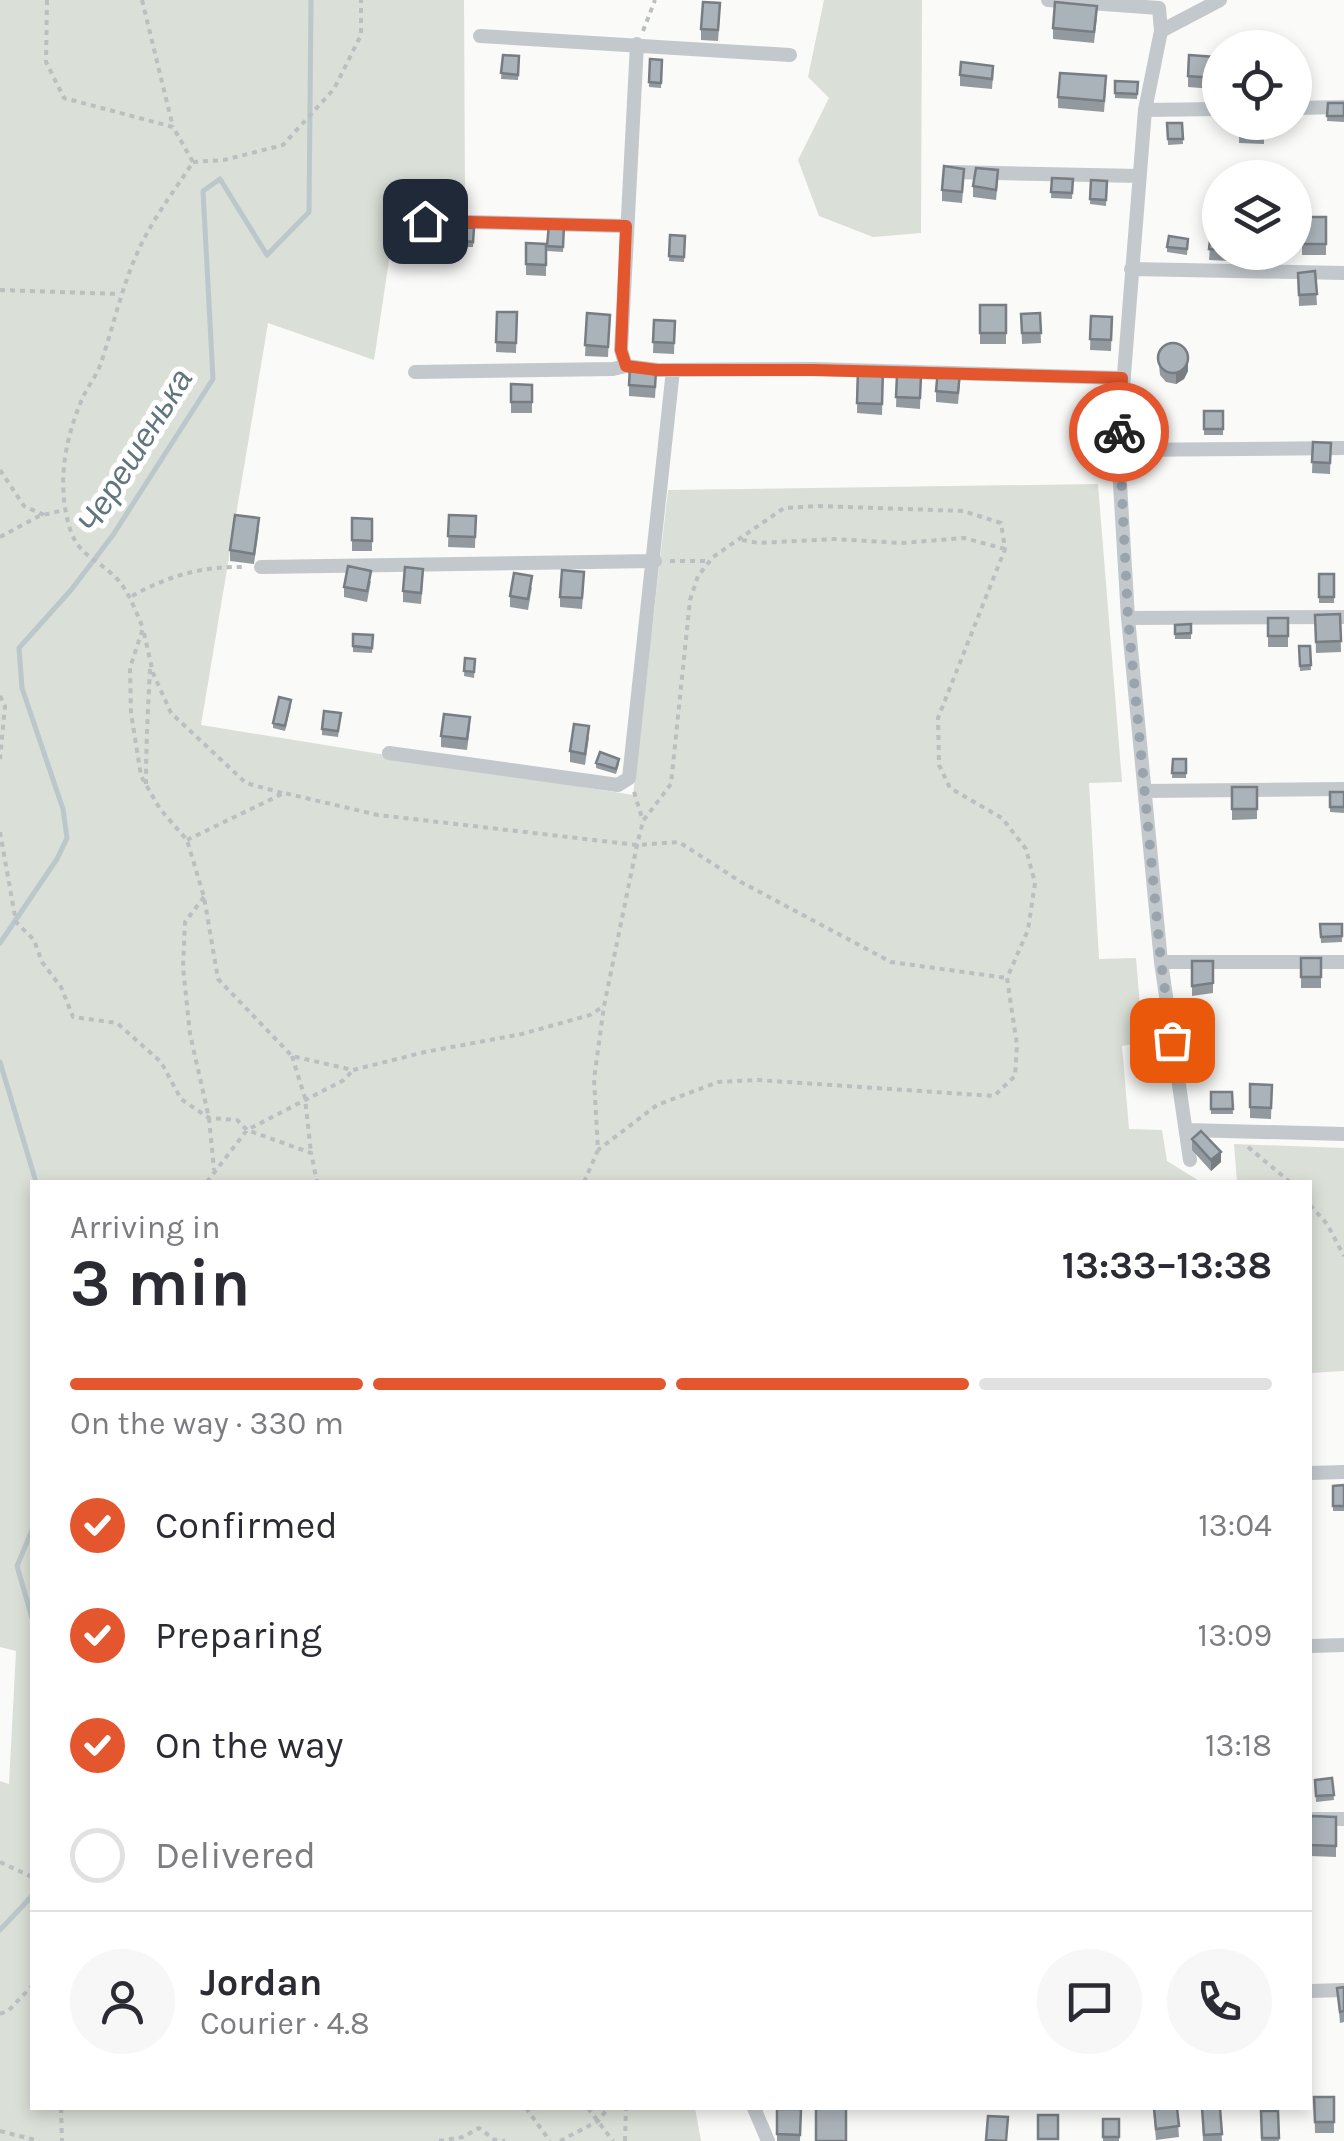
<!DOCTYPE html>
<html lang="en">
<head>
<meta charset="utf-8">
<style>
	:root { --surface:#fff; --page:#f7f7f7; --text:#2b2b33; --muted:#7c7c81; --line:#e1e1e2; --accent:#e4572e }
	body { margin:0; font-family:Karla,sans-serif; background:var(--page); color:var(--text); height:100vh; display:flex; flex-direction:column; font-size:38px; white-space:nowrap }
	* { box-sizing:border-box; margin:0 }
	p { font-size:32px; color:var(--muted) }
	.icon { flex:none; width:55px; height:55px; fill:none; stroke:currentColor; stroke-width:2; stroke-linecap:round; stroke-linejoin:round }
	.map { position:relative; flex:1; overflow:hidden }
	.sheet { position:absolute; left:30px; top:1180px; width:1282px; height:930px; display:flex; flex-direction:column; background:var(--surface); border-radius:0px; box-shadow:0 5px 15px #0003 }
	.sheet>* { flex:none }
	.controls { position:absolute; left:1202px; top:30px; display:grid; gap:20px }
	.controls a { display:grid; place-items:center; width:110px; height:110px; border-radius:50%; background:var(--surface); box-shadow:0 5px 15px #0003; font-size:50px }
	.pin { position:absolute; display:grid; place-items:center; width:85px; height:85px; color:#fff; margin:-42px; border-radius:20px; box-shadow:0 5px 15px #0006 }
	.courier { position:absolute; display:grid; place-items:center; width:100px; height:100px; margin:-50px; border:8px solid #e4572e; border-radius:50%; background:#fff; color:#222; box-shadow:0 2px 12px #0007 }
	.summary em { font-style:normal; font-weight:700 }
	.summary div { display:flex; flex-direction:column-reverse }
	.summary { display:flex; align-items:center; justify-content:space-between; height:170px; padding:0 40px }
	h1 { font-size:65px; font-weight:700; line-height:75px }
	.bar { display:grid; grid-template-columns:repeat(4,1fr); gap:15px 10px; align-content:center; height:120px; padding:0 40px }
	.bar i { height:12px; border-radius:8px; background:var(--line) }
	.bar .on { background:var(--accent) }
	.bar p { grid-column:span 4 }
	.line { display:flex; align-items:center; gap:25px; padding:0 40px; border-top:2px solid var(--line) }
	.line div { flex:1 }
	.round { display:grid; place-items:center; flex:none; width:105px; height:105px; border-radius:52px; background:var(--page) }
	ol { padding:0 40px; list-style:none }
	li { display:flex; align-items:center; gap:30px; height:110px }
	li p { margin-inline-start:auto }
	li .icon { padding:10px; border-radius:50%; background:var(--accent); color:#fff; stroke-width:4 }
	li:last-child { color:var(--muted) }
	li i { width:55px; height:55px; border:5px solid var(--line); border-radius:50% }
	.map>svg:first-child { display:block }
	.green { fill:#dadfd7 }
	.lines { fill:none; stroke-linecap:round; stroke-linejoin:round }
	.stream { stroke:#bbc7cb; stroke-width:5 }
	.path { stroke:#bbbfc2; stroke-width:4; stroke-dasharray:5 5; stroke-linecap:butt }
	.minor { stroke:#c3c8cc; stroke-width:14 }
	.wall { fill:#929a9f }
	.shaded-wall { fill:#777d82 }
	.building { fill:#aab3b9; stroke:#777d82; stroke-width:2.5 }
	.done { stroke:#99a4ac; stroke-width:10; stroke-dasharray:0 18 }
	.route { stroke:#e4572e; stroke-width:12 }
	.labels { text-anchor:middle; dominant-baseline:central; stroke-width:10; stroke-linejoin:round; paint-order:stroke }
	.water-label { font-size:32px; font-style:italic; fill:#60757c; stroke:#fff }
</style>
</head>
<body>
<div class="map">
<svg width="1344" height="2141" viewBox="0 0 1344 2141">
	<rect width="100%" height="100%" fill="#fafaf8"/>
	<path class="green" d="M0 0H464L465 196 416 187 393 234 374 360 268 323 201 725 633 795 668 490 1098 484 1122 782 1089 783 1099 959 1136 958 1143 1042 1122 1046 1129 1129 1162 1130 1167 1161 1201 1182H32V2108H695L701 2141H0V1781L9 1784 16 1651 0 1647Z
		M824 0H922L921 233 873 237 819 216 798 160 829 98 808 77Z
		M1234 1144 1344 1148V1371L1310 1373V1182H1237Z"/>
	<g class="lines">
		<path class="stream" d="M0 943 57 859 67 838 63 809 22 688 19 648 71 590 113 535 213 379 203 191 220 179 267 255 309 212 311 0
			M0 1062 36 1182
			M32 1530 17 1566 32 1618
			M0 1930 32 1896"/>
		<path class="path" d="M47 0 46 62 64 98 173 127 193 162C175 190 154 217 140 247 122 285 114 324 101 363 97 375 88 386 83 397 64 440 56 488 71 532 79 554 97 560 113 575 128 588 135 610 143 628L130 668 131 713 141 776 160 809 187 840 204 897 218 979 292 1056 353 1070 425 1052 522 1034 590 1015 604 1006
			M142 0 173 127
			M643 31 655 0
			M193 162 224 160 283 145 334 89 361 35V0
			M0 290 120 294
			M0 470 24 506 44 515
			M0 537 39 516 64 510
			M742 540 759 543 834 539 902 543 964 538 1005 549
			M670 561H710
			M132 596C170 575 203 566 246 567
			M144 633 153 673 171 713 246 783 282 793
			M0 696 5 706 0 759
			M146 784C146 745 148 708 150 669
			M634 792 643 821
			M0 832 16 922 34 940 42 962 61 987 73 1017 117 1023 161 1062 181 1099 209 1118 237 1120 247 1130 311 1153 317 1182
			M187 840 284 793 378 815 637 845 679 842 741 882 891 962 1007 978
			M204 897 185 922 183 967 190 1034 209 1118 214 1170
			M292 1056 305 1098 311 1153
			M1248 1147 1290 1182
			M207 1182 247 1130 344 1080 353 1070
			M584 1182 598 1150 594 1079 604 1006 637 845 643 821 671 784 690 600 698 576 713 557 784 508 818 506 963 511 1001 523 1005 549 938 718 939 765 950 788 1002 818 1026 849 1035 883 1028 930 1007 978 1017 1045 1015 1076 994 1096 758 1080 718 1082 657 1105 598 1150
			M1310 1205 1327 1224 1344 1256
			M0 1862 32 1877
			M0 2014 9 2010 32 1986
			M61 2108 62 2141
			M526 2108 550 2141
			M588 2108 613 2141
			M0 2131 39 2141
			M439 2141 463 2137 479 2128 495 2140 505 2141
			M560 2141 598 2121 608 2108
			M625 2141 626 2108"/>
		<path class="minor" d="M1048 0 1159 8 1161 31
			M480 36 790 55
			M637 44 621 350 626 366 657 370 814 369 1122 378
			M1295 108 1344 107
			M1145 110 1220 109
			M950 172 1139 176
			M425 221 626 226
			M1131 269 1344 273
			M415 372 613 369 626 366
			M1118 450 1344 448
			M261 567 655 561
			M1128 618 1344 617
			M389 753 618 785 629 778 673 370
			M1145 791 1344 789
			M1161 962H1344
			M1187 1130 1344 1134
			M1190 1160 1161 962 1128 618 1118 450 1145 110 1161 31 1220 0
			M1310 1473 1344 1472
			M1310 1646 1344 1645
			M1310 1819H1344
			M1310 1991 1344 1990
			M754 2108 768 2141"/>
	</g>
	<path class="wall" d="M720 14 718 41 701 40V29Z
		M1097 17 1094 43 1053 39V28Z
		M503 55 519 56 518 80 501 79Z
		M650 59 662 60 661 88 649 87Z
		M1215 68 1214 89 1188 87V76Z
		M960 75 993 76 992 89 960 86Z
		M1115 81 1138 82 1137 99 1115 98Z
		M1106 87 1104 112 1058 108V97Z
		M1328 103H1344V122L1327 121Z
		M1239 122H1264V144L1239 143Z
		M1167 123H1182L1183 144 1168 145Z
		M1052 178 1073 179 1072 199 1051 198Z
		M964 179 962 203 942 201V190Z
		M1091 180 1107 181 1106 206 1090 204Z
		M998 181 996 200 973 197V186Z
		M425 216 441 217 440 250H424Z
		M1296 217H1326V255H1302V238H1296Z
		M549 224 564 225 563 252 547 251Z
		M453 227 474 228 473 247H465V252L452 251Z
		M1211 232 1220 233V252H1231V261L1209 260Z
		M670 235 685 236 684 262 669 261Z
		M1188 239 1187 255 1167 252V247Z
		M526 243 546 244V276L526 275Z
		M1255 252H1276V260H1255Z
		M1315 271 1317 305 1299 306 1298 273Z
		M980 305H1006V344H980Z
		M497 312H517L516 353 496 352Z
		M587 313 610 315 608 357 585 356Z
		M1040 313 1041 343 1022 344 1021 314Z
		M1091 316 1112 317 1111 351 1090 350Z
		M654 320 675 321 674 354 653 353Z
		M1158 355 1188 371 1184 379 1176 384 1166 382 1160 375Z
		M858 369 883 370 882 415 857 413Z
		M897 375 921 376 920 409 896 407Z
		M656 382 655 398 629 396V385Z
		M960 382 958 404 936 402V391Z
		M511 384 532 385V413H511Z
		M1097 400H1106L1107 422H1098Z
		M1204 411H1223V435H1204Z
		M1313 442 1331 443 1330 474 1312 473Z
		M449 515 476 516 475 548 448 547Z
		M352 518 372 519V551H352Z
		M259 529 254 564 230 561V550Z
		M1319 574H1334V603H1319Z
		M423 580 421 604 403 602V591Z
		M371 581 367 602 344 597V587Z
		M584 583 582 609 560 607V597Z
		M532 587 528 610 510 607V596Z
		M1340 614 1341 652 1316 653 1315 615Z
		M1268 618H1288V647H1268Z
		M1191 624V639H1175V625Z
		M353 634 373 635 372 653 353 652Z
		M1299 646H1310L1311 670 1300 671Z
		M465 658 475 659 474 678 464 676Z
		M291 706 285 731 273 728V723Z
		M341 713 338 737 322 735V729Z
		M470 727 467 750 441 747V736Z
		M589 737 585 765 570 762V751Z
		M1173 759H1186V778H1172Z
		M596 763 619 764 616 774 596 768Z
		M1232 787H1257V819L1232 820Z
		M1330 792H1344V813L1330 812Z
		M1320 924H1342V942L1321 943Z
		M1301 958H1321V988H1301Z
		M1192 961H1213V993L1192 996Z
		M1250 1084 1272 1085 1271 1119 1250 1118Z
		M1211 1092H1232L1233 1114H1211Z
		M1192 1139 1221 1162 1211 1171 1192 1150Z
		M1344 1485V1511H1333V1486Z
		M1332 1778 1334 1800 1316 1802 1315 1780Z
		M1311 1816 1336 1817V1857L1310 1856Z
		M1344 1987V2022L1340 2023 1337 1988Z
		M1314 2097H1334V2133H1315Z
		M1153 2108H1177L1179 2137 1156 2140Z
		M1202 2108H1220L1222 2141H1203Z
		M777 2109H801L800 2141H777Z
		M1261 2111H1278L1279 2141H1261Z
		M1103 2119H1119V2141H1103Z"/>
	<path class="shaded-wall" d="M1188 360V371L1184 379 1176 384V373Z
		M1221 1152V1162L1211 1171V1160Z"/>
	<path class="building" d="M703 2 720 3 718 30 701 29Z
		M1055 2 1097 6 1094 32 1053 28Z
		M503 55 519 56 518 75 501 73Z
		M1189 55 1215 57 1214 78 1188 76Z
		M650 59 662 60 661 83 649 82Z
		M961 62 993 66 992 79 960 75Z
		M1060 73 1106 76 1104 101 1058 97Z
		M1115 81 1138 82 1137 94 1115 93Z
		M1328 103H1344V116H1327Z
		M1239 122H1264V133H1239Z
		M1167 123H1182L1183 139H1168Z
		M944 166 964 169 962 192 942 190Z
		M976 168 998 170 996 190 973 186Z
		M1052 178 1073 179 1072 193 1051 192Z
		M1091 180 1107 181 1106 200 1090 199Z
		M425 216 441 217 440 240 424 239Z
		M1296 217H1326V244H1302V227H1296Z
		M549 224 564 225 563 247 547 246Z
		M453 227 474 228 473 242 465 241V247L452 246Z
		M1211 232 1220 233V250L1209 249Z
		M670 235 685 236 684 257 669 256Z
		M1169 236 1188 239 1187 249 1167 247Z
		M526 243 546 244V265L526 264Z
		M1315 271 1317 294 1299 295 1298 273Z
		M980 305H1006V333H980Z
		M497 312H517L516 343 496 342Z
		M587 313 610 315 608 347 585 345Z
		M1040 313 1041 333H1022L1021 314Z
		M1091 316 1112 317 1111 340 1090 339Z
		M654 320 675 321 674 343 653 342Z
		M1158 358a15 15 0 1 1 30 0a15 15 0 1 1-30 0Z
		M630 368 656 371 655 387 629 385Z
		M858 369 883 370 882 404 857 403Z
		M938 369 960 372 958 393 936 391Z
		M897 375 921 376 920 398 896 397Z
		M511 384 532 385V402H511Z
		M1097 400H1106L1107 417H1098Z
		M1204 411H1223V429H1204Z
		M1313 442 1331 443 1330 463 1312 462Z
		M235 515 259 518 254 554 230 550Z
		M449 515 476 516 475 537 448 536Z
		M352 518 372 519V541L352 540Z
		M348 566 371 571 367 591 344 587Z
		M405 567 423 569 421 593 403 591Z
		M562 570 584 572 582 598 560 597Z
		M514 573 532 576 528 599 510 596Z
		M1319 574H1334V597H1319Z
		M1340 614 1341 641 1316 642 1315 615Z
		M1268 618H1288V636H1268Z
		M1191 624V633L1175 634V625Z
		M353 634 373 635 372 648 353 646Z
		M1299 646H1310L1311 665 1300 666Z
		M465 658 475 659 474 672 464 671Z
		M279 697 291 700 285 726 273 723Z
		M324 711 341 713 338 731 322 729Z
		M444 714 470 717 467 739 441 736Z
		M574 724 589 726 585 754 570 751Z
		M600 752 619 759 616 769 596 763Z
		M1173 759H1186V773H1172Z
		M1232 787H1257V809H1232Z
		M1330 792H1344V807H1330Z
		M1320 924H1342V936L1321 937Z
		M1301 958H1321V977H1301Z
		M1192 961H1213V983L1192 986Z
		M1250 1084 1272 1085 1271 1108 1250 1107Z
		M1211 1092H1232L1233 1109H1211Z
		M1201 1131 1221 1152 1211 1160 1192 1139Z
		M1344 1485V1506H1333V1486Z
		M1332 1778 1334 1795 1316 1796 1315 1780Z
		M1311 1816 1336 1817V1846L1310 1845Z
		M1344 1987V2011L1340 2012 1337 1988Z
		M1314 2097H1334V2122H1315Z
		M846 2108V2141H816V2109Z
		M1154 2108H1177L1179 2126 1156 2129Z
		M1202 2108H1220L1222 2134 1204 2135Z
		M777 2109H801L800 2135 777 2134Z
		M1261 2111H1278L1279 2138H1262Z
		M1038 2115H1058V2139H1038Z
		M988 2116 1008 2117 1006 2141 986 2140Z
		M1103 2119H1119V2137H1103Z"/>
	<g class="lines">
		<path class="done" d="M1119 432 1128 618 1161 962 1172 1040"/>
		<path class="route" d="M425 221 626 226 621 350 626 366 657 370H814L1122 378 1119 432"/>
	</g>
	<g class="labels">
		<g class="water-label">
			<text transform="translate(135 451) rotate(-58)">Черешенька</text>
		</g>
	</g>
</svg>
<div class="controls">
<a><svg class="icon" aria-label="locate" viewBox="0 0 24 24"><circle cx="12" cy="12" r="6"/><path d="M12 2v4M12 18v4M2 12h4M18 12h4"/></svg></a>
<a><svg class="icon" aria-label="layers" viewBox="0 0 24 24"><path d="M12 4l9 5-9 5-9-5zM3 14l9 5 9-5"/></svg></a>
</div>
<div class="pin" style="left:1172px;top:1040px;background:#ea580c"><svg class="icon" aria-label="bag" viewBox="0 0 24 24"><path d="M5 8h14l-1 12H6zM9 8a3 3 0 0 1 6 0"/></svg></div>
<div class="pin" style="left:425px;top:221px;background:#1f2937"><svg class="icon" aria-label="home" viewBox="0 0 24 24"><path d="M3 11l9-7 9 7M6 9v11h12V9"/></svg></div>
<div class="courier" style="left:1119px;top:432px"><svg class="icon" aria-label="bike" viewBox="0 0 24 24"><circle cx="6" cy="16" r="4"/><circle cx="18" cy="16" r="4"/><path d="M6 16l4-8h5l3 8M10 8l3 8H6M13 5h3"/></svg></div>
<section class="sheet">
<div class="summary"><div><h1>3 min</h1><p>Arriving in</p></div><em>13:33–13:38</em></div>
<div class="bar"><i class="on"></i><i class="on"></i><i class="on"></i><i></i><p>On the way · 330 m</p></div>
<ol>
<li><svg class="icon" aria-label="check" viewBox="0 0 24 24"><path d="M5 12l5 5 9-10"/></svg>Confirmed<p>13:04</p></li>
<li><svg class="icon" aria-label="check" viewBox="0 0 24 24"><path d="M5 12l5 5 9-10"/></svg>Preparing<p>13:09</p></li>
<li><svg class="icon" aria-label="check" viewBox="0 0 24 24"><path d="M5 12l5 5 9-10"/></svg>On the way<p>13:18</p></li>
<li><i></i>Delivered</li>
</ol>
<div class="line" style="height:180px"><a class="round"><svg class="icon" aria-label="person" viewBox="0 0 24 24"><circle cx="12" cy="8" r="4"/><path d="M4 21q1-7 8-7t8 7"/></svg></a><div><b>Jordan</b><p>Courier · 4.8</p></div><a class="round"><svg class="icon" aria-label="chat" viewBox="0 0 24 24"><path d="M4 5h16v11H9l-5 4z"/></svg></a><a class="round"><svg class="icon" aria-label="phone" viewBox="0 0 24 24"><path d="M5 4h4l2 5-3 2q2 4 5 5l2-3 5 2v4C11 20 4 13 5 4z"/></svg></a></div>
</section>
</div>
</body>
</html>
